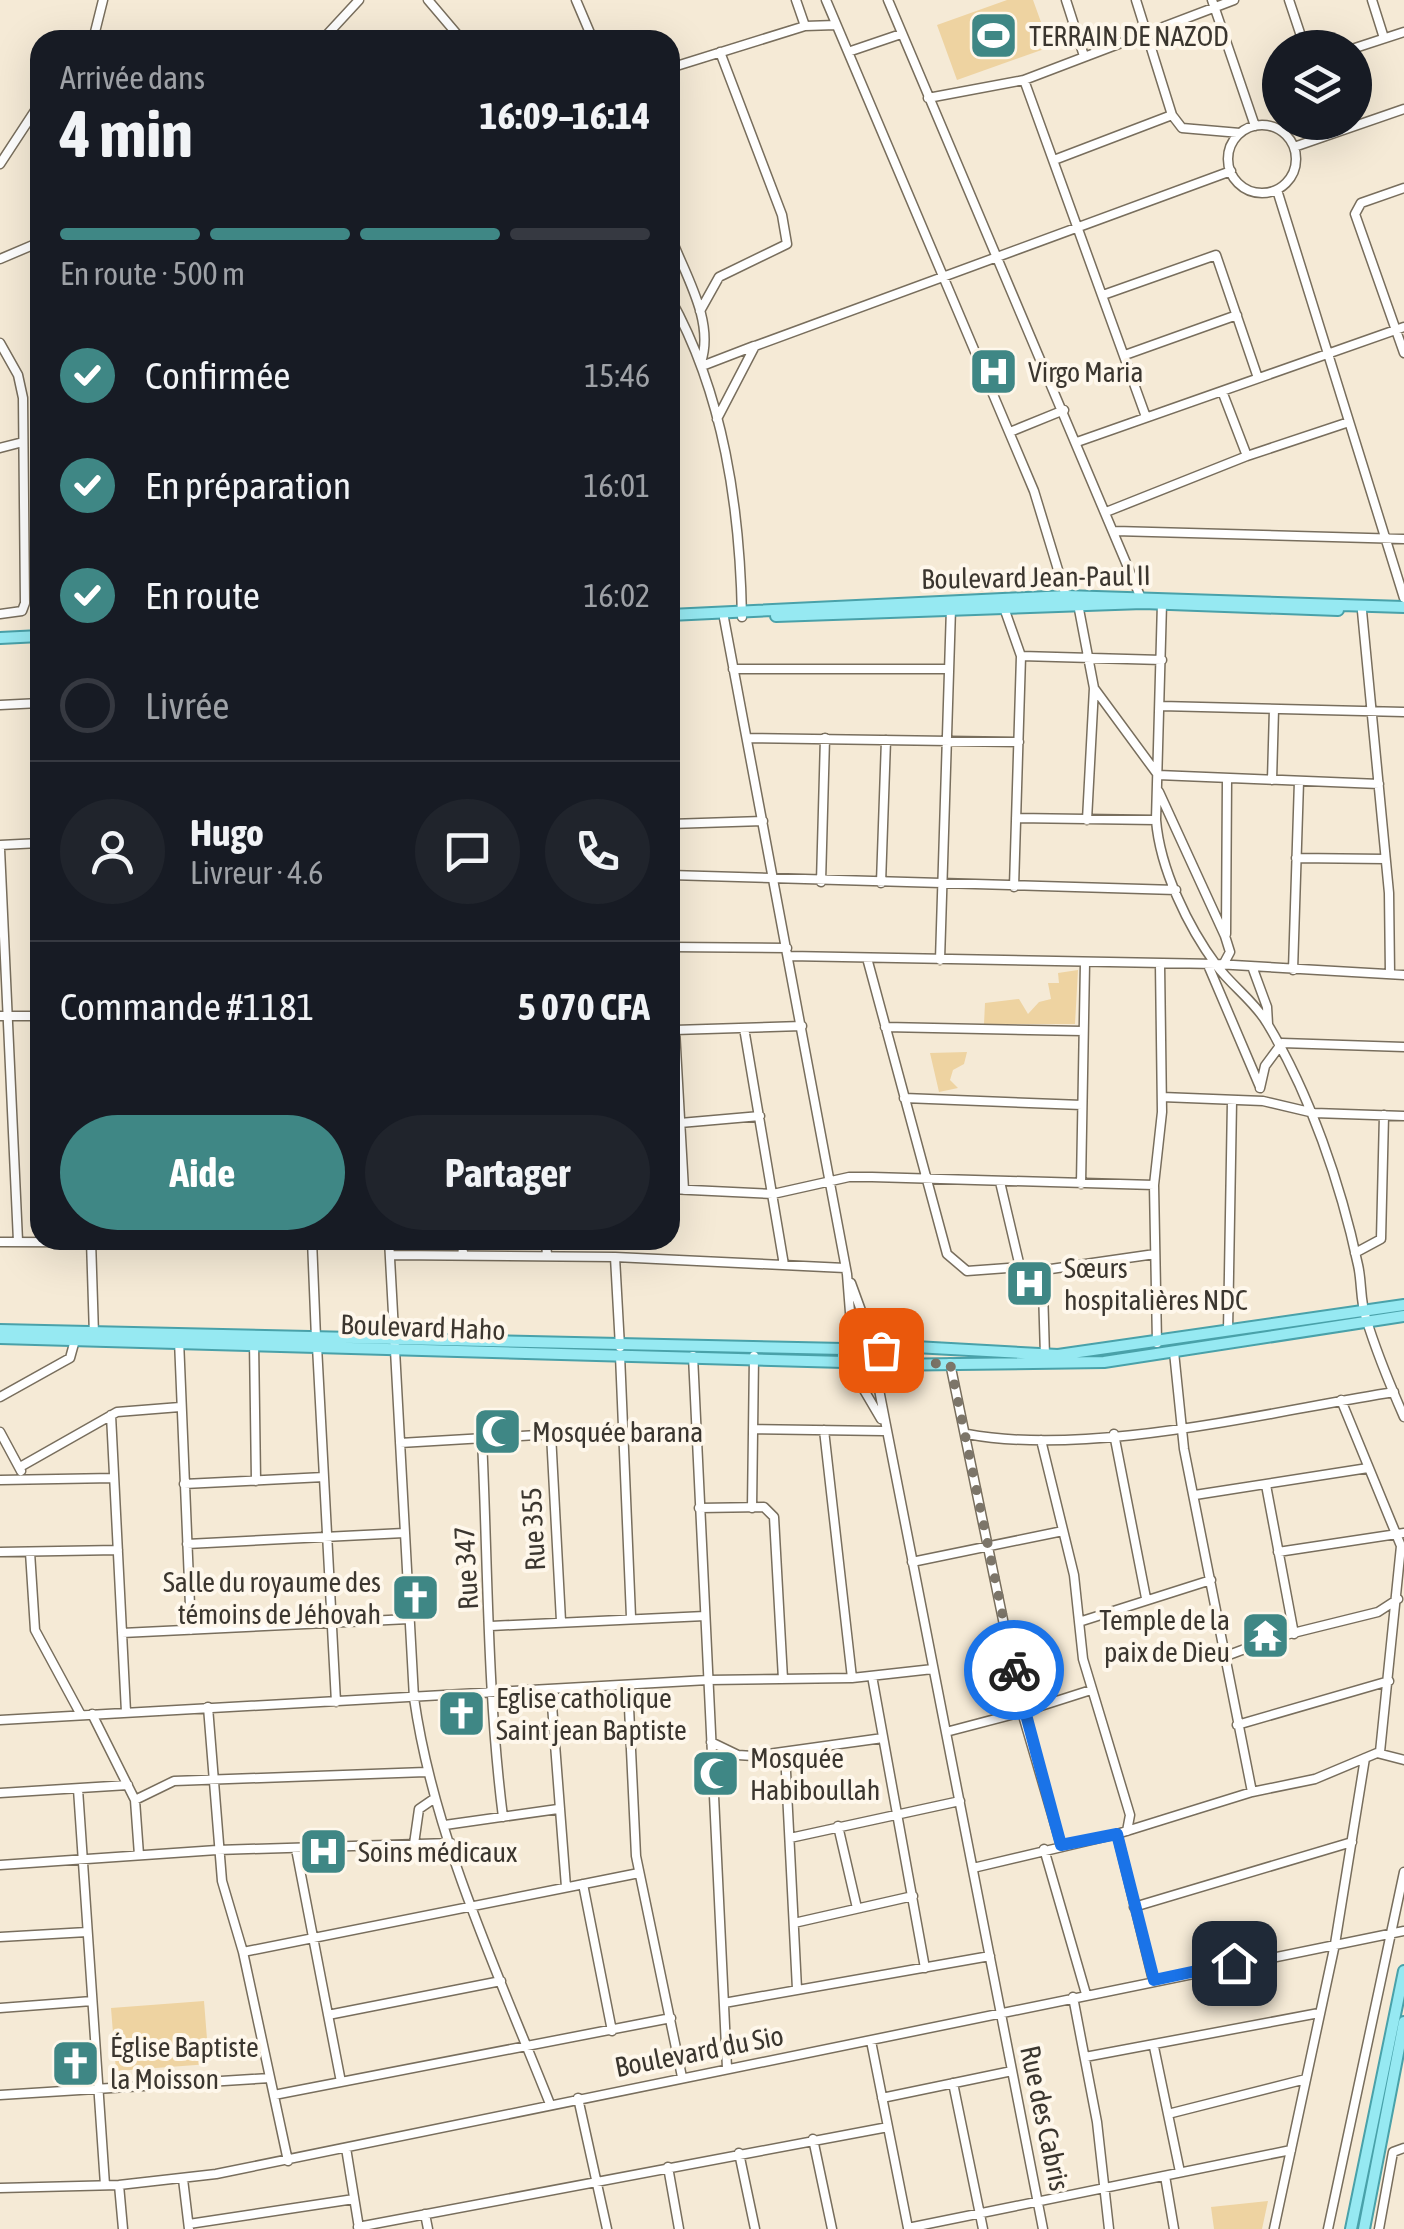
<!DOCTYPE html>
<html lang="fr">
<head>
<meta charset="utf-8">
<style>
	:root { --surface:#171b24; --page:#20242c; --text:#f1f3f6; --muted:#9ea1a6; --line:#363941; --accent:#3f8785 }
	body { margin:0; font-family:"Asap Condensed",sans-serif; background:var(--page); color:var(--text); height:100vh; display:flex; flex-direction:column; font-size:38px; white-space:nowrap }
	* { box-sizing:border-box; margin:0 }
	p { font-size:32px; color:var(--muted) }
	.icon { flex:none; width:55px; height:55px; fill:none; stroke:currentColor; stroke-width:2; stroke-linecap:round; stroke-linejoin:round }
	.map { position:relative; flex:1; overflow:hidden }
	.side { position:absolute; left:30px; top:30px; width:650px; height:1220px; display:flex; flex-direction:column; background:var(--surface); border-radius:30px; box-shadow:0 10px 40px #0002 }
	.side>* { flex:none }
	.tools { position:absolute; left:1262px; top:30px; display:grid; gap:20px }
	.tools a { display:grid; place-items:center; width:110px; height:110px; border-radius:50%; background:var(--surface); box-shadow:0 10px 40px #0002; font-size:50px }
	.pin { position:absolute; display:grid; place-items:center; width:85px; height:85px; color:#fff; margin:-42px; border-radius:20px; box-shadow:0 5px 15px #0006 }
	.courier { position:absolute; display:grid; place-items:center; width:100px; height:100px; margin:-50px; border:8px solid #1a73e8; border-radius:50%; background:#fff; color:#222; box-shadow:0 2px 12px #0007 }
	.overview em { font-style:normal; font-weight:700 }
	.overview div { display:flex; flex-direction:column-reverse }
	.overview { display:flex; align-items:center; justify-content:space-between; height:170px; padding:0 30px }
	h1 { font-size:65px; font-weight:700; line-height:75px }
	.bar { display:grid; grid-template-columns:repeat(4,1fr); gap:15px 10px; align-content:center; height:120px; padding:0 30px }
	.bar i { height:12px; border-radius:8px; background:var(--line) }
	.bar .on { background:var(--accent) }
	.bar p { grid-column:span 4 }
	.line { display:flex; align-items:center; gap:25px; padding:0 30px; border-top:2px solid var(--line) }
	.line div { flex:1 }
	.round { display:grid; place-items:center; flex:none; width:105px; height:105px; border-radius:52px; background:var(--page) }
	ol { padding:0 30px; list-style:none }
	li { display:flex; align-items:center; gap:30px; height:110px }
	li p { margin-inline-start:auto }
	li .icon { padding:10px; border-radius:50%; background:var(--accent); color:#fff; stroke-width:4 }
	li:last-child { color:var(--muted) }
	li i { width:55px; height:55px; border:5px solid var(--line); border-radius:50% }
	.action { display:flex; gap:20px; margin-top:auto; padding:20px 30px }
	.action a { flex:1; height:115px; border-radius:60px; background:var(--accent); color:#fff; font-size:40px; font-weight:700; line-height:115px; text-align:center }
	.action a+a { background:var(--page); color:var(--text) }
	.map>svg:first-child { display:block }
	.green { fill:#eed3a1 }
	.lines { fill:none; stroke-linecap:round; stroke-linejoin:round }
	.minor-casing { stroke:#786e5d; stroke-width:11 }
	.major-casing { stroke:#49a1a9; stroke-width:14 }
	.minor { stroke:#fff; stroke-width:8 }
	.major { stroke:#96e9f2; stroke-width:10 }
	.done { stroke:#7c7569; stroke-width:10; stroke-dasharray:0 18 }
	.route { stroke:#1a73e8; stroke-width:12 }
	.labels { text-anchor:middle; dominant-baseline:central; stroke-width:8; stroke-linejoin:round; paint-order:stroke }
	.poi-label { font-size:28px; fill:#3b362f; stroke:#fef7eb; text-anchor:start }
	.street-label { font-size:28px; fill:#3b362f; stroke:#fef7eb }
</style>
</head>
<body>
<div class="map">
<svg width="1404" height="2229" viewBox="0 0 1404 2229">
	<rect width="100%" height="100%" fill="#f5ead6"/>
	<path class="green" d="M1007 0H1033L1050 47 957 80 937 25Z
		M1078 970 1075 1024H984L985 1003 1019 999 1028 1014 1039 1002 1051 999 1048 983H1059L1058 973Z
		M967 1052 964 1064 953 1070 950 1080 958 1088 939 1092 930 1053Z
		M204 2001 209 2064 116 2071 111 2008Z
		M1268 2201 1262 2229H1214L1211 2207Z"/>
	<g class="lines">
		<defs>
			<path id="minor" d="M428 0 462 40
				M576 0 593 40
				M796 0 805 26
				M826 0 1034 491 1066 596
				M888 0 1143 603
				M1066 0 1084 56
				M1212 0 1255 126
				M1289 0 1305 48
				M1372 0 1384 38
				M93 40 103 0
				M322 40 359 0
				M1355 48 1404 32
				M848 52 901 34
				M670 68 805 26 836 25
				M1024 80 1146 417
				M928 98 1024 80 1234 0
				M1172 115 1182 128 1240 133
				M1228 159a34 34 0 1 1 68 0a34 34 0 1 1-68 0Z
				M1294 147 1404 109
				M1054 160 1172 115 1136 0
				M0 164 40 103
				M1404 188 1361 203 1355 214 1404 353
				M1277 190 1404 598
				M670 235C684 273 715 321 701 362
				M0 259 40 242
				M1103 295 1216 255 1258 378
				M670 298C724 395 740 508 742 617
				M700 311 719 277 787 244 782 215 720 52
				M0 343 18 375 23 398 25 603 22 611 0 614
				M1125 355 1237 315
				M702 366 754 346
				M1222 391 1247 456
				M717 419 755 346 1231 171
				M1010 432 1064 410
				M1077 442 1404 327
				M0 448 23 442
				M1106 512 1247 456 1349 422
				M1115 531 1404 539
				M1162 603 1156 820C1160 869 1188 927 1217 966 1232 986 1255 1002 1267 1023 1310 1094 1341 1185 1358 1265 1362 1282 1360 1301 1366 1318 1376 1351 1390 1385 1404 1417
				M1078 604 1094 688 1087 820
				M1003 605 1021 656 1014 887
				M1362 611 1389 893 1390 974
				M724 618 847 1274 852 1338
				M1021 656 1162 660
				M733 669H949
				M1094 688 1158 775 1379 784
				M0 705 40 703
				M1161 706 1404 712
				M747 738 1019 742
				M1272 780 1274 709
				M1159 792 1225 936 1230 952 1223 965
				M1016 818 1156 820
				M670 824 763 821
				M0 845 40 843
				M0 849 18 1241
				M1296 858 1385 859
				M670 875 1176 890
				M821 882 825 738
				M881 883 886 740
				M1226 934 1227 779
				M670 947 787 948
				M789 956 1216 964 1404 975
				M867 958 947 1254 967 1271 1020 1267 1037 1271 1043 1289 1045 1356
				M940 960 951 608
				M1208 965 1260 1087
				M1253 969 1267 1007 1268 1024
				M1293 970 1299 781
				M0 1016H40
				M885 1027 1083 1031
				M744 1028 784 1265
				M674 1030 802 1026
				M675 1030 684 1190
				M1260 1088 1265 1066 1282 1043 1404 1047
				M1162 1097 1263 1101 1314 1113 1404 1116
				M904 1098 1082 1105
				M680 1123 760 1116
				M1000 1182 1020 1267
				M1081 1184 1085 963
				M670 1189 773 1194 849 1177H872L1154 1185
				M91 1240 94 1335
				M312 1240 316 1338
				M389 1240 414 1698C434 1838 498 1973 550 2104
				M462 1240 463 1255
				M546 1240 547 1256
				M0 1242 312 1243
				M1355 1253 1381 1239 1384 1115
				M390 1255 615 1257 845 1268
				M615 1257 620 1347
				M1037 1271 1155 1254
				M851 1283 871 1338
				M1228 1331 1232 1101
				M179 1340 191 1630
				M254 1341 256 1481
				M1157 1343 1154 1185 1162 1112 1160 964
				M317 1346 336 1702
				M1174 1352 1184 1449 1252 1792
				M620 1355 631 1617
				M693 1356 727 2068
				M875 1369 1043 2229
				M854 1373 881 1419
				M0 1397 70 1358 75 1340
				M1341 1400 1401 1546 1380 1752
				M111 1415 126 1712
				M753 1429 884 1431
				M824 1430 852 1678
				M0 1432 21 1471
				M551 1434 561 1621
				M967 1434C1091 1457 1267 1412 1394 1392
				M1114 1434 1146 1598
				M482 1439C488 1565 487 1692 503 1817
				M1041 1440 1074 1575 1083 1659 1130 1815 1127 1831
				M400 1443 621 1430
				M20 1467 117 1412 180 1407
				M0 1480 114 1478
				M184 1484 324 1477
				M1266 1485 1294 1634
				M1195 1495 1368 1468
				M699 1508 764 1507 774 1517 783 1679
				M752 1508 754 1356
				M187 1544 404 1533
				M0 1552 118 1550
				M30 1552 35 1630 81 1715
				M1278 1552 1404 1533
				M912 1562 1063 1531
				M1082 1621 1211 1580
				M491 1626 705 1616
				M122 1633 409 1619
				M1226 1656 1277 1637 1378 1612 1398 1599
				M872 1676 925 1968
				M628 1686 636 1856 682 2077
				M551 1692 566 1887
				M208 1707 222 1881 243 1952 288 2161
				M92 1714 135 1800 139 1855
				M0 1720 708 1680 852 1678 933 1669
				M1237 1725 1389 1681
				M946 1732 1022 1712 950 1363
				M711 1742 738 1755 753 1756 883 1738
				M785 1752 797 1989
				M78 1789 105 2185
				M0 1793 128 1785
				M135 1800 174 1781 426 1772
				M445 1825 558 1809
				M838 1826 857 1908
				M1117 1834 1153 1980
				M790 1838 960 1801
				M414 1844 419 1809 435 1798
				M1061 1845 1022 1712 1091 1690
				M296 1849 341 2082
				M1044 1849 1086 1994
				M0 1865 217 1850 451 1843
				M973 1868 1117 1834 1252 1792 1315 1779 1377 1753 1404 1760
				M583 1884 612 2031
				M1134 1907 1352 1842
				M794 1923 913 1896
				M0 1937 87 1932
				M243 1952 639 1873
				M1073 1997 1097 2122 1109 2229
				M724 2003 990 1956
				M0 2008 92 2001
				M328 2015 501 1981
				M871 2041 908 2228
				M1154 2047 1180 2172
				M1085 2057 1319 2013
				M953 2083 983 2229
				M0 2095 270 2078
				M274 2095 671 2018
				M578 2098 607 2229
				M882 2098 1012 2071
				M1168 2114 1306 2079
				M813 2139 832 2229
				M346 2148 359 2228
				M739 2153 755 2229
				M668 2167 679 2229
				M1165 2176 1174 2229
				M183 2179 189 2229
				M119 2185 123 2229
				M0 2188 119 2185 216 2174 1404 1931
				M425 2214 428 2229
				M189 2224 354 2199
				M358 2227 888 2127
				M908 2228 1291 2150
				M1274 2229 1335 1944 1365 1758
				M1328 2229 1404 1872
				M1379 2229 1393 2152 1404 2148"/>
			<path id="major" d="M670 615 1066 596 1404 607
				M776 616 1143 603 1338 610
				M0 638 40 636
				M0 1330 844 1349
				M843 1355a19 19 0 1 1 38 0a19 19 0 1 1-38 0Z
				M0 1338 844 1362
				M879 1345 1058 1355 1404 1305
				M879 1365 1104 1362 1404 1316
				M1351 2229 1404 1971
				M1364 2229 1404 2022"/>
		</defs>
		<use href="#minor" class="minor-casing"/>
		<use href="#major" class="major-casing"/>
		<use href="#minor" class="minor"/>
		<use href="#major" class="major"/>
	</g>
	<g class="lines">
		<path class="done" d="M881 1350 879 1365 950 1363 1014 1670"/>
		<path class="route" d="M1014 1670 1061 1845 1117 1834 1154 1980 1234 1963"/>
	</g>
	<defs>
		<symbol id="stadium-square" viewBox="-11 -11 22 22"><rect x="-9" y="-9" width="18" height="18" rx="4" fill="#3f8785" stroke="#fef7eb"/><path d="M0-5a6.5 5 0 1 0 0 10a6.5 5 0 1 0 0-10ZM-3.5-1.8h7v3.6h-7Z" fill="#fff"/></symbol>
		<symbol id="hospital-square" viewBox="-11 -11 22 22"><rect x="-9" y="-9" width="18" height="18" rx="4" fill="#3f8785" stroke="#fef7eb"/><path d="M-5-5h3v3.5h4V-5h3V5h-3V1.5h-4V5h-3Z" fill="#fff"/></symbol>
		<symbol id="mosque-square" viewBox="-11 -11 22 22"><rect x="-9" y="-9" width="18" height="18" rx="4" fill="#3f8785" stroke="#fef7eb"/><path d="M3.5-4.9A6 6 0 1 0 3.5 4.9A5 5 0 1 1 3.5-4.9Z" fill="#fff"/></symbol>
		<symbol id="church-square" viewBox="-11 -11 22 22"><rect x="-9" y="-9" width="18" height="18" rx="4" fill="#3f8785" stroke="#fef7eb"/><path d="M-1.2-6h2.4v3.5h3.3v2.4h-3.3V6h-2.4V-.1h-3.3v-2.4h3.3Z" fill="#fff"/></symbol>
		<symbol id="temple-square" viewBox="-11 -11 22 22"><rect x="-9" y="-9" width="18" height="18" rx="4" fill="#3f8785" stroke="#fef7eb"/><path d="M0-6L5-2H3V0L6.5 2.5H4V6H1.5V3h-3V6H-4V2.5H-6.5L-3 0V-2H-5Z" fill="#fff"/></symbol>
	</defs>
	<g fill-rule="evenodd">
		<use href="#stadium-square" x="966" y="8" width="55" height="55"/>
		<use href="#hospital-square" x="966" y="344" width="55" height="55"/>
		<use href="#hospital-square" x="1002" y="1256" width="55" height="55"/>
		<use href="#mosque-square" x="470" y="1404" width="55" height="55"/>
		<use href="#church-square" x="388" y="1570" width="55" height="55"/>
		<use href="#temple-square" x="1238" y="1608" width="55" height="55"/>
		<use href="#church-square" x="434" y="1686" width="55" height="55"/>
		<use href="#mosque-square" x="688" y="1746" width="55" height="55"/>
		<use href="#hospital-square" x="296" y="1824" width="55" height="55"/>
		<use href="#church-square" x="48" y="2036" width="55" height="55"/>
	</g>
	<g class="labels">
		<g class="poi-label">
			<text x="1029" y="36">TERRAIN DE NAZOD</text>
			<text x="1028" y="372">Virgo Maria</text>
			<text x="1064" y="1268">Sœurs<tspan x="1064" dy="32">hospitalières NDC</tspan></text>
			<text x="532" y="1432">Mosquée barana</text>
			<text x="381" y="1582" text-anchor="end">Salle du royaume des<tspan x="381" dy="32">témoins de Jéhovah</tspan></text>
			<text x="1230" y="1620" text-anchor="end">Temple de la<tspan x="1230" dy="32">paix de Dieu</tspan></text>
			<text x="496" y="1698">Eglise catholique<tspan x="496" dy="32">Saint jean Baptiste</tspan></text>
			<text x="750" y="1758">Mosquée<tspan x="750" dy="32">Habiboullah</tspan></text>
			<text x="358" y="1852">Soins médicaux</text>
			<text x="110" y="2047">Église Baptiste<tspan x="110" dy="32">la Moisson</tspan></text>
		</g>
		<g class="street-label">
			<text transform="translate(1036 577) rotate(-1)">Boulevard Jean-Paul II</text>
			<text transform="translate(423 1327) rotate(2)">Boulevard Haho</text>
			<text transform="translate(533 1529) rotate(-93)">Rue 355</text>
			<text transform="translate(466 1568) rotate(-93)">Rue 347</text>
			<text transform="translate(699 2051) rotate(-11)">Boulevard du Sio</text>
			<text transform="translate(1045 2118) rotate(78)">Rue des Cabris</text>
		</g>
	</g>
</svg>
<div class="tools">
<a><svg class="icon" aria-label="layers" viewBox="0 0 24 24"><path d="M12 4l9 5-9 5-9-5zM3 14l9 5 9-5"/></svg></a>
</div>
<div class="pin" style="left:881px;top:1350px;background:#ea580c"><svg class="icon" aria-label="bag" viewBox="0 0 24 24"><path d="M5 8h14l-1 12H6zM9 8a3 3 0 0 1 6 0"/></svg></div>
<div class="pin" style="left:1234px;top:1963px;background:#1f2937"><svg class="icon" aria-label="home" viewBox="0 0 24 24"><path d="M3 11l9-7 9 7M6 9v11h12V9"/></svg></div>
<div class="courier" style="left:1014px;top:1670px"><svg class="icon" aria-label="bike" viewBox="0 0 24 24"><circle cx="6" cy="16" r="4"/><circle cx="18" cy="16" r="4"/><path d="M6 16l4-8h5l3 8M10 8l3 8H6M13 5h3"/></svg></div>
<section class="side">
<div class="overview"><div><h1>4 min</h1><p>Arrivée dans</p></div><em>16:09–16:14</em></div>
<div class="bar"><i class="on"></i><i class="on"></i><i class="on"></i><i></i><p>En route · 500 m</p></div>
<ol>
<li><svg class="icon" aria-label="check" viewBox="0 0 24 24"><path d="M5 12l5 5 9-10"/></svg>Confirmée<p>15:46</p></li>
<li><svg class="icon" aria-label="check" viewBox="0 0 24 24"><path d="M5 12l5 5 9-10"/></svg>En préparation<p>16:01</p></li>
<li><svg class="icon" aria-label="check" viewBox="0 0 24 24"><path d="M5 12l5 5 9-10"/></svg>En route<p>16:02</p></li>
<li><i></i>Livrée</li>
</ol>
<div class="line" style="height:180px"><a class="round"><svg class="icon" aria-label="person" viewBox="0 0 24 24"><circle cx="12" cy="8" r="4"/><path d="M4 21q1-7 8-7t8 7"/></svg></a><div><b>Hugo</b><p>Livreur · 4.6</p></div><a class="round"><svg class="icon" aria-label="chat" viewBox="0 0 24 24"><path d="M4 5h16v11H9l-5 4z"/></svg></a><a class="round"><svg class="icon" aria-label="phone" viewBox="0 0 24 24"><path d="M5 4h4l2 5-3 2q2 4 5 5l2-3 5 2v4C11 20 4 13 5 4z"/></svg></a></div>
<div class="line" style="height:130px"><div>Commande #1181</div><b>5 070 CFA</b></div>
<div class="action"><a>Aide</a><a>Partager</a></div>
</section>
</div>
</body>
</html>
